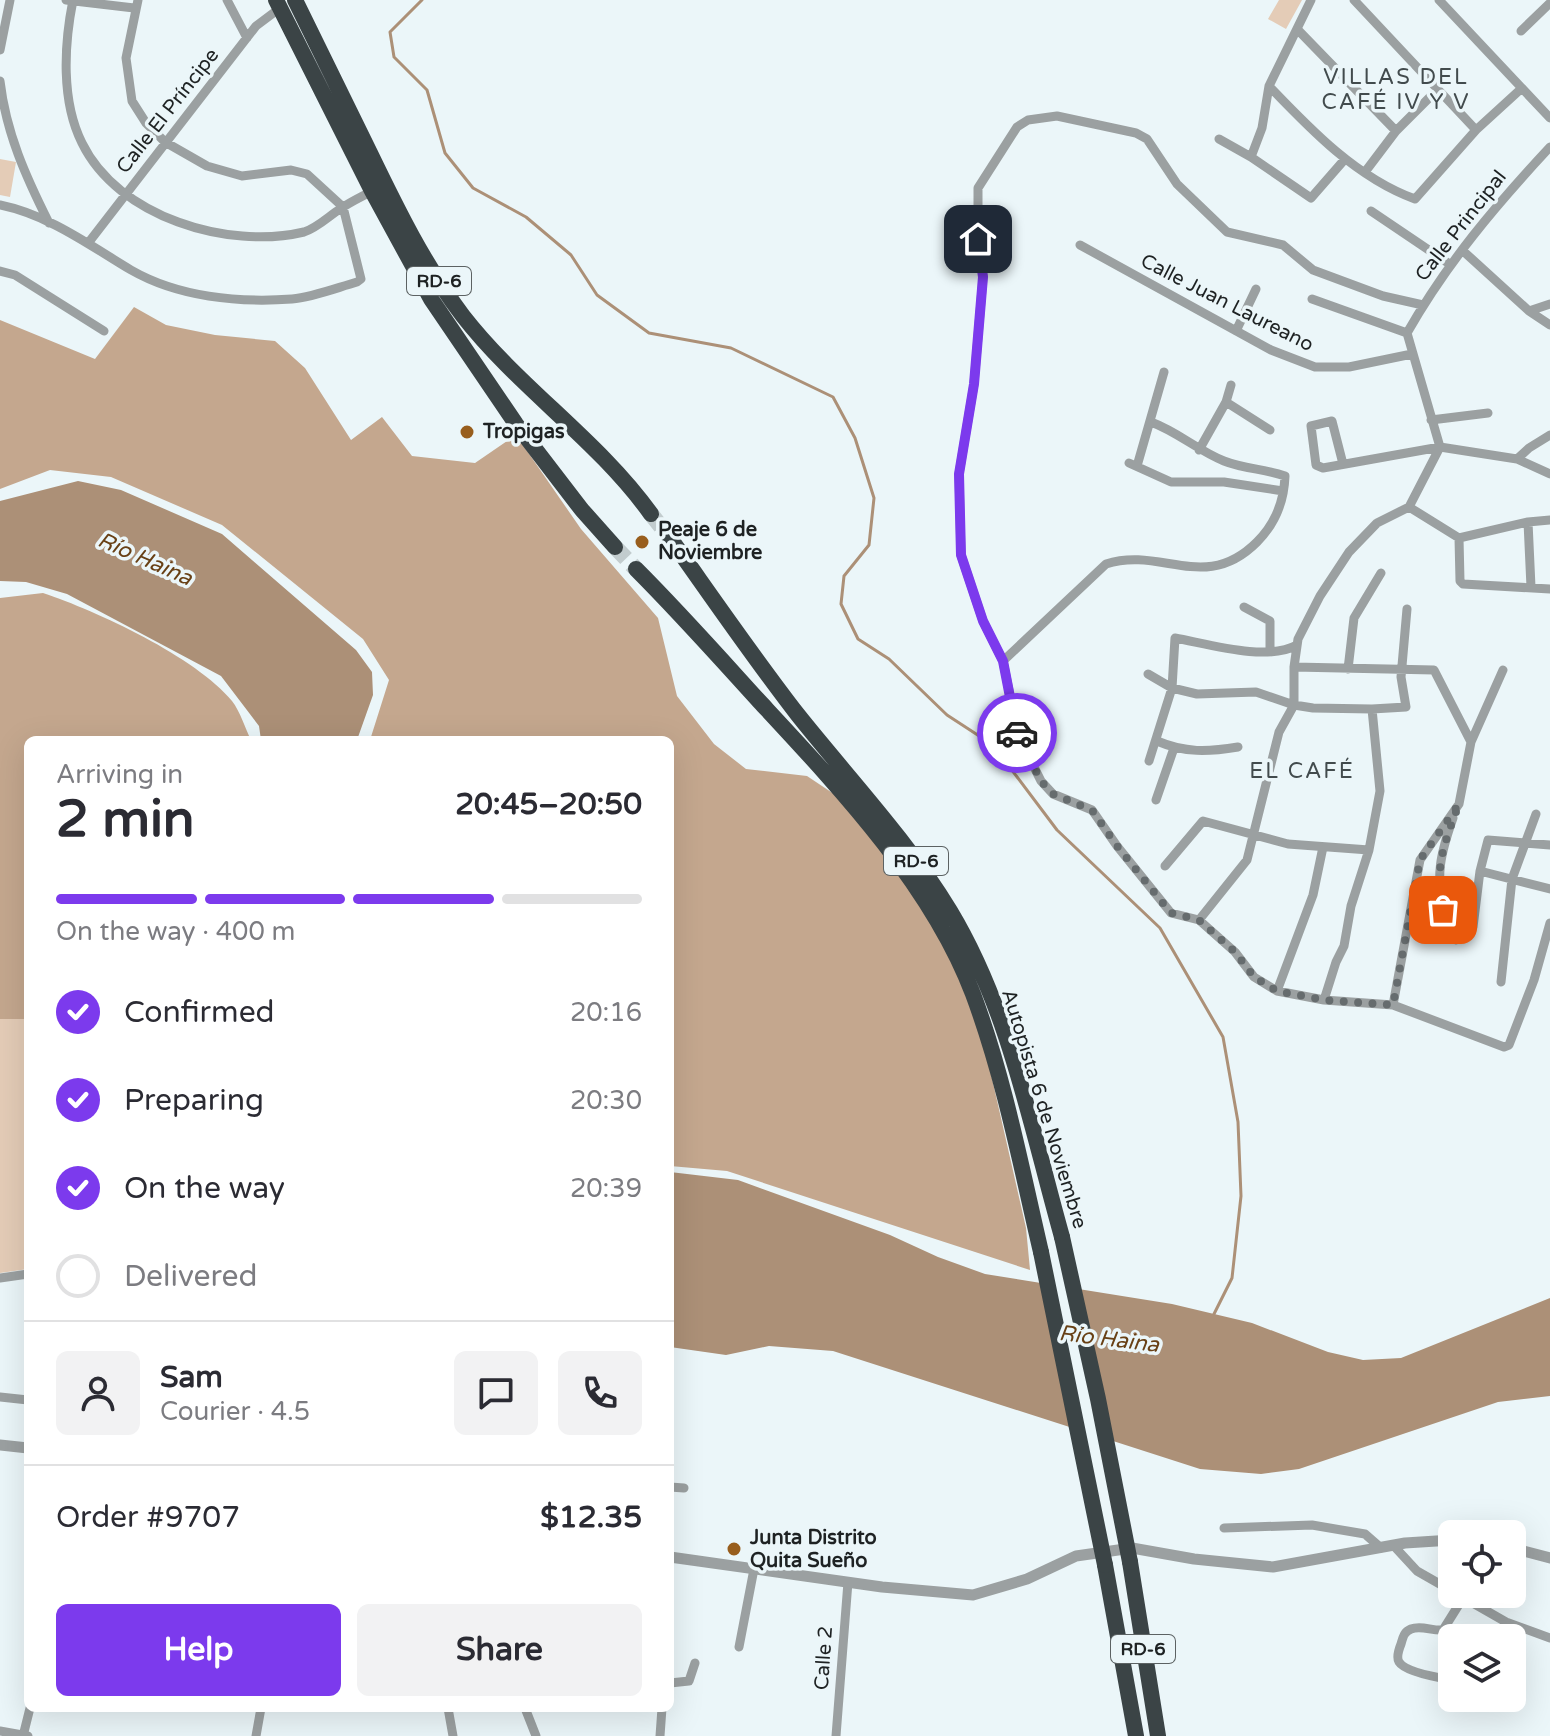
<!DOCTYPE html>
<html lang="en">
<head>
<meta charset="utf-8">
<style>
	:root { --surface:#fff; --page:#f2f2f3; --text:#2b2b33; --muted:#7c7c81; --line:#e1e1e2; --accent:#7c3aed }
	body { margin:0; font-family:"Varela Round",sans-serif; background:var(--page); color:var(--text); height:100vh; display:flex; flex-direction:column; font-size:30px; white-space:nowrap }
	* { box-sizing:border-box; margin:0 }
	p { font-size:26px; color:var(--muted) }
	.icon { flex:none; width:44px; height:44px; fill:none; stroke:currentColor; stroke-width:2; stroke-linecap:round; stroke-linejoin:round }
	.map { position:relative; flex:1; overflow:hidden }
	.details { position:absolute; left:24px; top:736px; width:650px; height:976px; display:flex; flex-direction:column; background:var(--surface); border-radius:12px; box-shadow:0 8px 32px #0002 }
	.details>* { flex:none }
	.controls { position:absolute; left:1438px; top:1520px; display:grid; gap:16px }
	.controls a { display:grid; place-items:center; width:88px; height:88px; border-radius:12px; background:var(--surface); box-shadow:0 8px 32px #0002; font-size:40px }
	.pin { position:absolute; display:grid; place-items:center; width:68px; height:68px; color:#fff; margin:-34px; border-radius:16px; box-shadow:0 4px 12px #0006 }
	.courier { position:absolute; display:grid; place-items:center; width:80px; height:80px; margin:-40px; border:6px solid #7c3aed; border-radius:50%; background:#fff; color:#222; box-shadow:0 2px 10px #0007 }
	.summary em { font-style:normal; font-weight:700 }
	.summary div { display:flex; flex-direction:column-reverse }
	.summary { display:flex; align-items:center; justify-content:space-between; height:136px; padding:0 32px }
	h1 { font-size:52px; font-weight:700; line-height:60px }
	.bar { display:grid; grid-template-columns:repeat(4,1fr); gap:12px 8px; align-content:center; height:96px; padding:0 32px }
	.bar i { height:10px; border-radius:6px; background:var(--line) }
	.bar .current { background:var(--accent) }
	.bar p { grid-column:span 4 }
	.line { display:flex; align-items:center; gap:20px; padding:0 32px; border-top:2px solid var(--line) }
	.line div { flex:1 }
	.round { display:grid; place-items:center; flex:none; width:84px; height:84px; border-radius:12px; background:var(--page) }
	ol { padding:0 32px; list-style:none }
	li { display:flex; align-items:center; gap:24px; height:88px }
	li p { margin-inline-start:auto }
	li .icon { padding:8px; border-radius:50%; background:var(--accent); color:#fff; stroke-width:4 }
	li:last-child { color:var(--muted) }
	li i { width:44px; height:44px; border:4px solid var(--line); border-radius:50% }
	.action { display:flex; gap:16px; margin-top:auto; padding:16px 32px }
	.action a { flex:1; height:92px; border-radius:12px; background:var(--accent); color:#fff; font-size:32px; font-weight:700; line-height:92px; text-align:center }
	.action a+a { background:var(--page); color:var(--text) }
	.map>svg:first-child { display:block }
	.green { fill:#e4ccb7 }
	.forest { fill:#c4a78e }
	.water { fill:#ac9077 }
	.pier { fill:#ebf6f9 }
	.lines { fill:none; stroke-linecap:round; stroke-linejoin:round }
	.stream { stroke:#ac9077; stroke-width:3 }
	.motorway-tunnel { stroke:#c2ccce; stroke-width:16; stroke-dasharray:16 8; stroke-linecap:butt }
	.minor { stroke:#9ba0a1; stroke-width:9 }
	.tertiary { stroke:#9ba0a1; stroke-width:11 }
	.motorway { stroke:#3b4446; stroke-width:16 }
	.motorway-bridge { stroke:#3b4446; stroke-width:16 }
	.done { stroke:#666c6e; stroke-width:8; stroke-dasharray:0 14.4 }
	.route { stroke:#7c3aed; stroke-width:10 }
	.poi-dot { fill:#985e1d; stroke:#ebf6f9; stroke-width:3 }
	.labels { text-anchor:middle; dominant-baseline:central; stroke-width:7; stroke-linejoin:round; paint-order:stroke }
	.shield { fill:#ebf6f9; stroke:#5c6263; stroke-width:2 }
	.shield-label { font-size:18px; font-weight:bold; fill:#1e2223 }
	.street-label { font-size:20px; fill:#1e2223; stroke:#ebf6f9 }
	.poi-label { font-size:20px; font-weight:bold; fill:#1e2223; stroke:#ebf6f9; text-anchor:start }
	.neighbourhood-label { font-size:22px; letter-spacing:2px; fill:#424b4d; stroke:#ebf6f9 }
	.water-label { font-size:22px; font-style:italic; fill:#684015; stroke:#ebf6f9 }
</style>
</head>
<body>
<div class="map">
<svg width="1550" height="1736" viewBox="0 0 1550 1736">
	<rect width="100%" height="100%" fill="#ebf6f9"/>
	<path class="green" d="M1279 0H1302L1286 29 1268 19Z
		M0 159 16 162 10 197 0 195Z
		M0 1019H28V1269L0 1273Z"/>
	<path class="forest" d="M134 307 166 325 215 335 275 341 305 368 351 440 382 417 412 456 475 463 516 435 581 529 658 618 677 696 714 744 746 769 807 776 840 798 901 875 947 949 983 1039 1026 1228 1030 1270 727 1171 670 1166V740H370L389 680 363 639 222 525 111 477 50 470 0 489V320L95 359Z
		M43 593C97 611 196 657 232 701 240 711 245 728 251 740H28V1019H0V598Z"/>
	<path class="water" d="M78 481 121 490 222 534 356 650 372 672 373 695 357 740H261L259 726 221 676 67 594 26 582 0 581V501Z
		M670 1172 738 1180 890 1235 938 1257 985 1274 1172 1304 1252 1323 1328 1352 1363 1360 1401 1358 1550 1298V1396L1498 1402 1299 1469 1261 1474 1200 1469 833 1351 769 1346 726 1355 670 1347Z"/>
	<path class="pier" d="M1040 1278 1080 1284 1112 1445 1071 1431Z"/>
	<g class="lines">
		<path class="stream" d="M422 0 390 32 394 57 427 90 445 153 473 188 526 217 571 255 597 295 649 333 731 348 833 397 855 438 874 498 869 545 844 576 841 604 858 639 889 659 947 715 993 745 1057 830 1160 928 1223 1037 1238 1122 1241 1196 1232 1278 1214 1314"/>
		<path class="motorway-tunnel" d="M651 514 670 538
			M615 547 636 569"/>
		<path class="minor" d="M66 0 134 8
			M73 0C64 45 61 101 82 143 118 217 228 250 304 232 317 228 329 216 340 209 350 202 361 197 372 191
			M227 0 247 38
			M1354 0 1476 130
			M1439 0 1550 118
			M1297 29 1396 131
			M1521 31 1550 3
			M0 50 10 0
			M0 81C6 133 26 177 49 223
			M1269 86C1311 130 1357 178 1415 199L1476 130 1522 88
			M1219 139 1251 157 1311 198 1345 159
			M1251 157 1262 128 1269 86 1311 0
			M1365 172 1396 131 1438 89
			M0 205C49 215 89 245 131 270 178 297 238 303 292 299 313 297 336 288 357 282L361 279 343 207 307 174 291 170 242 176 207 166 165 142 146 123 132 101 126 58 138 0
			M1371 211 1451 265
			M89 242 256 26 280 8
			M1080 245 1271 350 1315 367H1349L1412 354
			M1462 250 1529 311 1550 325
			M0 271 15 275 104 331
			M1312 299 1407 333
			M1423 305 1383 296 1313 270 1283 245 1227 232 1177 184 1147 139 1136 133 1057 116 1028 120 1017 127 978 188V239L983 277 974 384 959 474 961 555 983 621 1003 661 1018 735 1041 781 1053 794 1092 810 1117 846 1171 913 1199 920 1235 952 1254 977 1277 991 1324 1000 1393 1005 1504 1047 1509 1045 1534 980 1550 923
			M1529 311 1550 304
			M1236 331 1256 289
			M1407 333C1447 263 1495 206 1550 147
			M1226 402 1270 430
			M1431 420 1488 413
			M1199 450 1226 402 1231 385
			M1517 459 1529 448 1550 435
			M1129 463 1171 482H1224L1283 491
			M1343 464 1332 421 1311 426 1316 465 1323 468 1440 447 1517 459 1550 474
			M1137 466 1164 372
			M1409 507 1459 538 1528 522 1550 520
			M1528 522 1531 587
			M1459 538 1460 581 1463 584 1550 589
			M1244 607 1270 621V651
			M1003 661 1106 564C1162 546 1205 594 1257 542 1275 524 1284 503 1285 476 1266 469 1244 469 1224 461 1197 450 1178 432 1151 422
			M1294 667 1434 670 1471 742 1459 804 1420 860 1393 1005
			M1348 669 1354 618 1381 573
			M1148 674 1172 688 1197 694 1256 692 1294 705 1313 708 1372 709 1406 707 1401 677 1407 609
			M1157 741C1185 753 1208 752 1238 747
			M1471 742 1503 670
			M1149 761 1172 688 1175 638C1208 644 1267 662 1297 645
			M1156 800 1174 748
			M1453 818C1440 855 1436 874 1443 913 1445 924 1445 935 1456 940L1469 934 1473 927 1480 871 1488 840 1550 845
			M1165 866 1203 821 1288 844 1369 850
			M1480 871 1550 889
			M1199 920 1247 860 1279 732 1294 705V667L1298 639 1320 596 1349 552 1377 523 1409 507 1440 447 1407 333
			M1501 982 1512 879 1536 814
			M1277 991 1313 895 1323 847
			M1324 1000 1336 962 1344 946 1351 906 1369 850 1380 791 1372 709
			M0 1278 28 1274
			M0 1397 28 1400
			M670 1487 684 1488
			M1224 1528 1312 1525 1365 1534 1381 1548
			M1393 1545 1417 1571 1452 1591
			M1457 1594 1506 1622 1550 1638
			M739 1647 754 1569
			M1452 1680C1440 1678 1405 1672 1399 1662 1396 1657 1399 1649 1401 1644 1403 1637 1404 1632 1411 1629 1421 1625 1432 1631 1443 1630L1463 1598
			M670 1683 689 1681 695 1663
			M448 1708 453 1736
			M525 1708 536 1736
			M0 1731 28 1736
			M23 1736 30 1708
			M256 1736 261 1708
			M660 1736 662 1708
			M836 1736 848 1582"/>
		<path class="tertiary" d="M0 1445 28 1448
			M1512 1548 1550 1558
			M670 1557 882 1587 973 1595 1027 1579 1076 1556 1132 1548 1194 1559 1273 1567 1405 1543 1452 1540"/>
		<path class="motorway" d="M276 0 372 191 431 299 516 424 582 510 615 547
			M295 0C320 51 345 102 370 153 397 209 425 266 463 316 519 388 598 440 651 514
			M670 538C712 597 753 657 798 715 849 779 907 840 950 911 1009 1009 1031 1127 1062 1237
			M636 569C679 612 719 657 760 702 838 786 932 885 973 994 1004 1077 1021 1166 1041 1252
			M1130 1562 1158 1736
			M1105 1565 1136 1736"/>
		<path class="motorway-bridge" d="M1062 1237 1098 1399 1130 1562
			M1041 1252 1105 1565"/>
	</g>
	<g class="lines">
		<path class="done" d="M1017 733 1041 781 1053 794 1092 810 1117 846 1171 913 1199 920 1235 952 1254 977 1277 991 1324 1000 1393 1005 1420 860 1459 804C1444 844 1434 867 1443 910"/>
		<path class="route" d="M978 239 983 277 974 384 959 474 961 555 983 621 1003 661 1017 733"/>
	</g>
	<g class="poi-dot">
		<circle cx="467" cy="432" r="8"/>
		<circle cx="642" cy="542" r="8"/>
		<circle cx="734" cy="1549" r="8"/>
	</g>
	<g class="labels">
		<g class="shield">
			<rect x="407" y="267" width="64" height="28" rx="6"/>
			<rect x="884" y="847" width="64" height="28" rx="6"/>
			<rect x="1111" y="1635" width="64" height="28" rx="6"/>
		</g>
		<g class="shield-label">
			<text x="439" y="281">RD-6</text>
			<text x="916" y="861">RD-6</text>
			<text x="1143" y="1649">RD-6</text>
		</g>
		<g class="street-label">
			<text transform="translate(168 111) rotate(-52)">Calle El Príncipe</text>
			<text transform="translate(1461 226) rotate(-52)">Calle Principal</text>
			<text transform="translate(1227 303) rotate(27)">Calle Juan Laureano</text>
			<text transform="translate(1044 1109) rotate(73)">Autopista 6 de Noviembre</text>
			<text transform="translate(824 1658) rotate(-86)">Calle 2</text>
		</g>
		<g class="poi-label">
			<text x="483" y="432">Tropigas</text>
			<text x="658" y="530">Peaje 6 de<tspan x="658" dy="23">Noviembre</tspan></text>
			<text x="750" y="1538">Junta Distrito<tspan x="750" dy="23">Quita Sueño</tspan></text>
		</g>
		<g class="neighbourhood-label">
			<text x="1396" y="77">VILLAS DEL<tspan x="1396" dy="25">CAFÉ IV Y V</tspan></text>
			<text x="1302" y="771">EL CAFÉ</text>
		</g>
		<g class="water-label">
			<text transform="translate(145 559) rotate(24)">Río Haina</text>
			<text transform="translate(1109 1339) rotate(7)">Río Haina</text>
		</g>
	</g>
</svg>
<div class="controls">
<a><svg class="icon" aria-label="locate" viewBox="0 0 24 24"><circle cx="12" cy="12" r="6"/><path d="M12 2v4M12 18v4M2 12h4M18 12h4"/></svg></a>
<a><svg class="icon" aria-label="layers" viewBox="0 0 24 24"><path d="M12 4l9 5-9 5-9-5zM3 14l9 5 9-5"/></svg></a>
</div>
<div class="pin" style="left:1443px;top:910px;background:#ea580c"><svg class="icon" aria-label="bag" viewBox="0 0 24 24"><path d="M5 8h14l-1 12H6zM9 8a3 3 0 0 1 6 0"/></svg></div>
<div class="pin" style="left:978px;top:239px;background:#1f2937"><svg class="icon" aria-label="home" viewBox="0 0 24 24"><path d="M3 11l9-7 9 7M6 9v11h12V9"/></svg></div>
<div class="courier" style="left:1017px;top:733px"><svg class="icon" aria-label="car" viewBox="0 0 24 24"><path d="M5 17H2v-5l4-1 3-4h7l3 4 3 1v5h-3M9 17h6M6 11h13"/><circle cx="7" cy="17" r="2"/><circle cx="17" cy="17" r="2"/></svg></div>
<section class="details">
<div class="summary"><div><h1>2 min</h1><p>Arriving in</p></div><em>20:45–20:50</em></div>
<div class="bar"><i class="current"></i><i class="current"></i><i class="current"></i><i></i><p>On the way · 400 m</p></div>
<ol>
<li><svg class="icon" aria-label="check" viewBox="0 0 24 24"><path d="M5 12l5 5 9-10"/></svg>Confirmed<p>20:16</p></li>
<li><svg class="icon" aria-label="check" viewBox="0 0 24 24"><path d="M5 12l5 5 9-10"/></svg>Preparing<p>20:30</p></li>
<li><svg class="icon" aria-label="check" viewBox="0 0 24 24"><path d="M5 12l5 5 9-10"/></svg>On the way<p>20:39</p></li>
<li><i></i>Delivered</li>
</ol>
<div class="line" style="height:144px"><a class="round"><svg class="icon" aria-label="person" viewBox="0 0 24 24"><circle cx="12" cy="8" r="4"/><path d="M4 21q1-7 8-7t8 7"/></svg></a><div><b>Sam</b><p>Courier · 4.5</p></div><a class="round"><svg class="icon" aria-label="chat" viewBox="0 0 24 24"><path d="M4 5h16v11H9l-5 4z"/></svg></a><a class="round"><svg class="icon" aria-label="phone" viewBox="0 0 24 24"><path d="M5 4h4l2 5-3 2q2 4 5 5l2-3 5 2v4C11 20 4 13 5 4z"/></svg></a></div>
<div class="line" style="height:104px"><div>Order #9707</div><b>$12.35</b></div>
<div class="action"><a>Help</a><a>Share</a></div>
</section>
</div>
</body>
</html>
